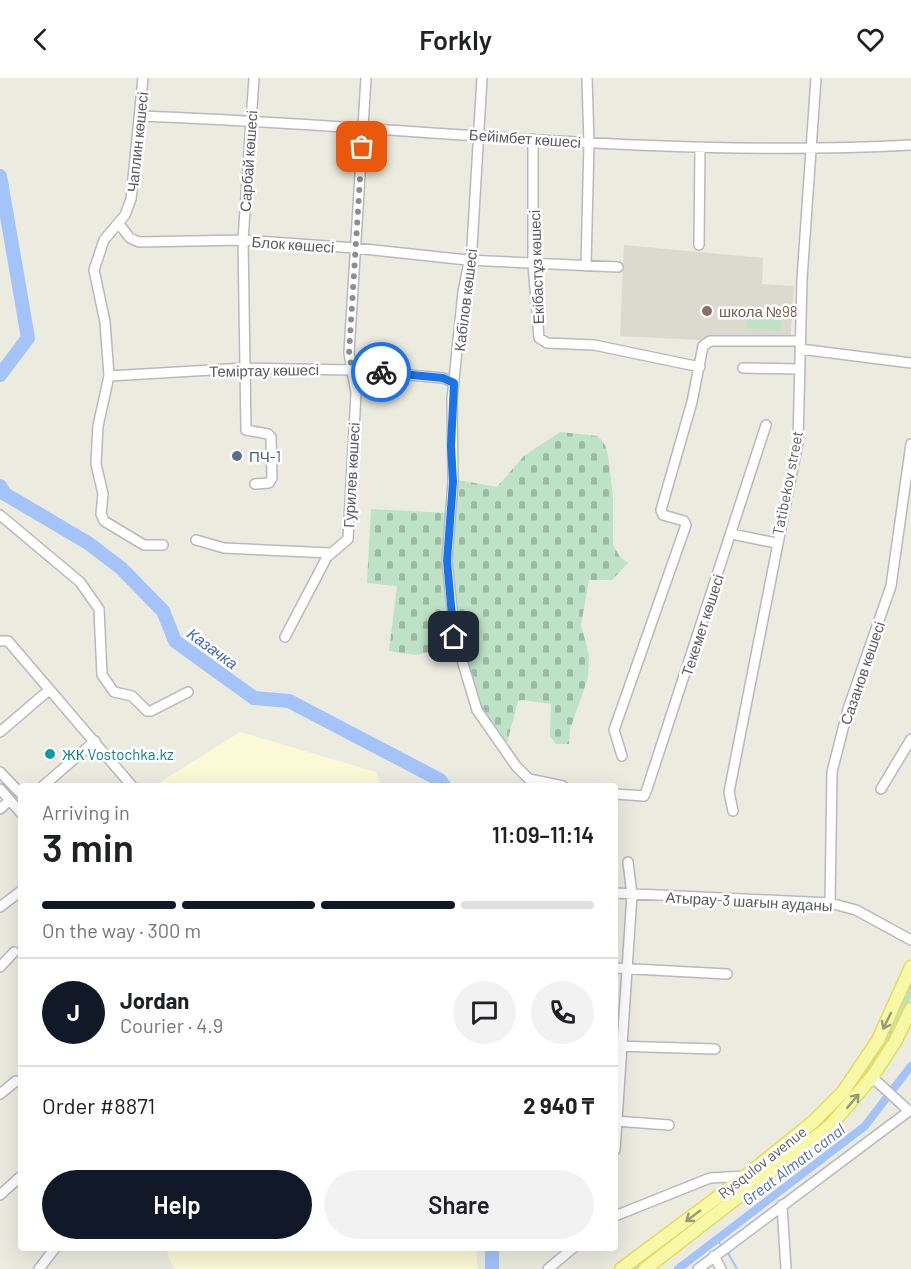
<!DOCTYPE html>
<html lang="en">
<head>
<meta charset="utf-8">
<style>
	:root { --surface:#fff; --page:#f2f2f2; --text:#202124; --muted:#757577; --line:#e0e0e0; --accent:#111827 }
	body { margin:0; font-family:Barlow,sans-serif; background:var(--page); color:var(--text); height:100vh; display:flex; flex-direction:column; font-size:22px; white-space:nowrap }
	* { box-sizing:border-box; margin:0 }
	p { font-size:20px; color:var(--muted) }
	.icon { flex:none; width:33px; height:33px; fill:none; stroke:currentColor; stroke-width:2; stroke-linecap:round; stroke-linejoin:round }
	.map { position:relative; flex:1; overflow:hidden }
	.panel { position:absolute; left:18px; top:705px; width:600px; height:468px; display:flex; flex-direction:column; background:var(--surface); border-radius:6px; box-shadow:0 6px 24px #0002 }
	.panel>* { flex:none }
	.pin { position:absolute; display:grid; place-items:center; width:51px; height:51px; color:#fff; margin:-26px; border-radius:12px; box-shadow:0 3px 9px #0006 }
	.courier { position:absolute; display:grid; place-items:center; width:60px; height:60px; margin:-30px; border:4px solid #1a73e8; border-radius:50%; background:#fff; color:#222; box-shadow:0 2px 8px #0007 }
	.overview em { font-style:normal; font-weight:600 }
	.overview div { display:flex; flex-direction:column-reverse }
	.overview { display:flex; align-items:center; justify-content:space-between; height:102px; padding:0 24px }
	h1 { font-size:39px; font-weight:600; line-height:45px }
	.bar { display:grid; grid-template-columns:repeat(4,1fr); gap:9px 6px; align-content:center; height:72px; padding:0 24px }
	.bar i { height:8px; border-radius:4px; background:var(--line) }
	.bar .selected { background:var(--accent) }
	.bar p { grid-column:span 4 }
	.line { display:flex; align-items:center; gap:15px; padding:0 24px; border-top:2px solid var(--line) }
	.line div { flex:1 }
	.round { display:grid; place-items:center; flex:none; width:63px; height:63px; border-radius:32px; background:var(--page) }
	.button { display:flex; gap:12px; margin-top:auto; padding:12px 24px }
	.button a { flex:1; height:69px; border-radius:36px; background:var(--accent); color:#fff; font-size:24px; font-weight:600; line-height:69px; text-align:center }
	.button a+a { background:var(--page); color:var(--text) }
	header { display:flex; justify-content:space-between; align-items:center; height:78px; padding:0 24px; background:var(--surface); font-size:27px; font-weight:600 }
	.map>svg:first-child { display:block }
	.commercial { fill:#fbf9d6 }
	.education { fill:#dbdacf }
	.grass { fill:url(#grass-tufts) }
	.cemetery { fill:url(#cemetery-stones) }
	.pitch { fill:#bee2c5 }
	.lines { fill:none; stroke-linecap:round; stroke-linejoin:round }
	.stream { stroke:#a3c3f9; stroke-width:2 }
	.canal { stroke:#a3c3f9; stroke-width:8 }
	.river { stroke:#a3c3f9; stroke-width:14 }
	.minor-casing { stroke:#b8b9be; stroke-width:12 }
	.major-casing { stroke:#e7da5d; stroke-width:15 }
	.minor { stroke:#fff; stroke-width:9 }
	.major { stroke:#f7f9a7; stroke-width:12 }
	.oneway { stroke:#989a7c }
	.done { stroke:#8c8d8d; stroke-width:6; stroke-dasharray:0 10.8 }
	.route { stroke:#1a73e8; stroke-width:8 }
	.education-dot { fill:#8d6e63; stroke:#fff; stroke-width:2 }
	.service-dot { fill:#5c6f8a; stroke:#fff; stroke-width:2 }
	.culture-dot { fill:#0f9aa8; stroke:#fff; stroke-width:2 }
	.labels { text-anchor:middle; dominant-baseline:central; stroke-width:5; stroke-linejoin:round; paint-order:stroke }
	.street-label { font-size:15px; fill:#595b60; stroke:#fff }
	.education-label { font-size:15px; fill:#785e54; stroke:#fff; text-anchor:start }
	.service-label { font-size:15px; fill:#4e5e75; stroke:#fff; text-anchor:start }
	.culture-label { font-size:15px; fill:#0d838f; stroke:#fff; text-anchor:start }
	.water-label { font-size:16px; font-style:italic; fill:#486aba; stroke:#fff }
</style>
</head>
<body>
<header><svg class="icon" aria-label="back" viewBox="0 0 24 24"><path d="M15 5l-7 7 7 7"/></svg>Forkly<svg class="icon" aria-label="heart" viewBox="0 0 24 24"><path d="M12 20l-8-8c-3-5 5-10 8-4 3-6 11-1 8 4z"/></svg></header>
<div class="map">
<svg width="911" height="1191" viewBox="0 0 911 1191">
	<defs>
		<pattern id="grass-tufts" width="24" height="20" patternUnits="userSpaceOnUse" patternTransform="scale(1.5)"><rect width="24" height="20" fill="#bee2c5"/><path d="M3 7l-1-3M5 7V3M7 7l1-3M15 17l-1-3M17 17v-4M19 17l1-3" fill="none" stroke="#9dbaa3"/></pattern>
		<pattern id="cemetery-stones" width="16" height="16" patternUnits="userSpaceOnUse" patternTransform="scale(1.5)"><rect width="16" height="16" fill="#bee2c5"/><path d="M2 7V4a2 2 0 0 1 4 0v3zM10 15v-3a2 2 0 0 1 4 0v3z" fill="#9dbaa3"/></pattern>
	</defs>
	<rect width="100%" height="100%" fill="#ebebe0"/>
	<path class="commercial" d="M240 654 376 694 381 708H154Z
		M165 1170H476L478 1191H174Z"/>
	<path class="education" d="M624 167 763 180 762 206 794 208 790 267 620 258Z"/>
	<path class="grass" d="M911 902V920L894 959 862 1008 833 1041 636 1191H627L830 1036C871 991 888 958 911 902Z"/>
	<path class="cemetery" d="M560 354 598 358 605 367 608 377 613 419V467L620 479 628 485 612 502H589L581 547 589 577 588 600 570 651 569 666H556L550 658 551 626 523 622 518 623 506 668 478 624 462 568 415 577 389 573 397 508 367 505 371 431 448 435 452 433 458 402 497 409 524 378Z"/>
	<path class="pitch" d="M748 231 782 233 781 252 746 250Z"/>
	<g class="lines">
		<path class="stream" d="M717 1161 720 1166
			M728 1175 737 1191"/>
		<path class="canal" d="M678 1191 865 1048 911 988"/>
		<path class="river" d="M0 98 28 260 0 297
			M0 408 5 416 88 465 121 490 163 533 175 563 254 620 289 623 440 702 444 708
			M492 1170V1191"/>
		<defs>
			<path id="minor" d="M143 0 131 121 125 137 104 162 94 192 105 244 109 298 98 348 96 386 103 416 101 436 104 443 144 467H163
				M254 0 243 162 246 352 268 356 271 359 272 400 269 405 255 406
				M482 0 472 169 463 214 452 321 453 404 447 483 455 559 477 632 516 688 529 701 563 708
				M140 38C397 47 654 81 911 67
				M533 61V186L539 260 547 265 594 267 700 289
				M119 146 130 160 139 164 243 162 355 170 467 182 618 189
				M699 167 700 70
				M586 188 589 65 587 0
				M800 271 911 285
				M743 290 799 291
				M109 298 246 290 352 292 443 300 454 305
				M0 437 80 504 99 531 102 597 114 614 132 618 147 633H151L188 614
				M732 456 776 465
				M196 462 224 470 330 475
				M285 559 327 479 348 461 356 315 349 275 366 0
				M0 563H8L132 708
				M0 654 49 612
				M622 678 614 652 686 447 684 443 663 437 661 432 692 324 703 268 710 263H800
				M0 694 21 716
				M43 708 95 663
				M0 711 21 735
				M881 711 911 661
				M615 716 644 718 647 711 766 347
				M0 731 10 722
				M733 733 729 714 798 364 802 201 816 0
				M615 815 830 825 856 832 911 862
				M830 825 832 694 848 631 891 508 911 366
				M0 829 21 813
				M0 889 14 874
				M615 890 727 896
				M615 968 715 971
				M0 1016 16 1003
				M615 1043 669 1047
				M615 1072 632 817 628 784
				M0 1117 21 1098
				M782 1127 786 1191
				M615 1138 710 1100 746 1098
				M714 1178 721 1191
				M39 1191 55 1170
				M548 1191 573 1170
				M698 1191 909 1033 872 999"/>
			<path id="major" d="M621 1191 746 1098 813 1044 843 1014 878 962 911 889
				M645 1191 831 1047 872 999 895 964 911 931"/>
		</defs>
		<use href="#minor" class="minor-casing"/>
		<use href="#major" class="major-casing"/>
		<use href="#minor" class="minor"/>
		<use href="#major" class="major"/>
	</g>
	<defs><path id="oneway-shaft" d="M-6 0H5M1.5-3L5.5 0L1.5 3" fill="none" stroke-width="1.6" stroke-linecap="round" stroke-linejoin="round" transform="scale(1.5)"/></defs>
	<g class="oneway">
		<use href="#oneway-shaft" transform="translate(887 943) rotate(116)"/>
		<use href="#oneway-shaft" transform="translate(853 1023) rotate(-50)"/>
		<use href="#oneway-shaft" transform="translate(693 1138) rotate(143)"/>
	</g>
	<g class="lines">
		<path class="done" d="M362 69 349 275 352 292 381 294"/>
		<path class="route" d="M381 294 443 300 454 305 451 368 453 404 447 483 454 559"/>
	</g>
	<circle class="education-dot" cx="707" cy="233" r="6"/>
	<circle class="service-dot" cx="237" cy="378" r="6"/>
	<circle class="culture-dot" cx="50" cy="676" r="6"/>
	<g class="labels">
		<g class="street-label">
			<text transform="translate(525 60) rotate(4)">Бейімбет көшесі</text>
			<text transform="translate(137 64) rotate(-84)">Чаплин көшесі</text>
			<text transform="translate(248 83) rotate(-86)">Сарбай көшесі</text>
			<text transform="translate(293 166) rotate(4)">Блок көшесі</text>
			<text transform="translate(536 189) rotate(-92)">Екібастұз көшесі</text>
			<text transform="translate(465 222) rotate(-83)">Кабілов көшесі</text>
			<text transform="translate(264 292) rotate(-1)">Теміртау көшесі</text>
			<text transform="translate(351 397) rotate(-87)">Гурилев көшесі</text>
			<text transform="translate(787 405) rotate(-79)">Tatibekov street</text>
			<text transform="translate(702 547) rotate(-72)">Текемет көшесі</text>
			<text transform="translate(862 595) rotate(-71)">Сазанов көшесі</text>
			<text transform="translate(749 823) rotate(3)">Атырау-3 шағын ауданы</text>
			<text transform="translate(762 1084) rotate(-38)">Rysqulov avenue</text>
		</g>
		<g class="education-label">
			<text x="719" y="233">школа №98</text>
		</g>
		<g class="service-label">
			<text x="249" y="378">ПЧ-1</text>
		</g>
		<g class="culture-label">
			<text x="62" y="676">ЖК Vostochka.kz</text>
		</g>
		<g class="water-label">
			<text transform="translate(213 570) rotate(36)">Казачка</text>
			<text transform="translate(793 1086) rotate(-37)">Great Almatı canal</text>
		</g>
	</g>
</svg>
<div class="pin" style="left:362px;top:69px;background:#ea580c"><svg class="icon" aria-label="bag" viewBox="0 0 24 24"><path d="M5 8h14l-1 12H6zM9 8a3 3 0 0 1 6 0"/></svg></div>
<div class="pin" style="left:454px;top:559px;background:#1f2937"><svg class="icon" aria-label="home" viewBox="0 0 24 24"><path d="M3 11l9-7 9 7M6 9v11h12V9"/></svg></div>
<div class="courier" style="left:381px;top:294px"><svg class="icon" aria-label="bike" viewBox="0 0 24 24"><circle cx="6" cy="16" r="4"/><circle cx="18" cy="16" r="4"/><path d="M6 16l4-8h5l3 8M10 8l3 8H6M13 5h3"/></svg></div>
<section class="panel">
<div class="overview"><div><h1>3 min</h1><p>Arriving in</p></div><em>11:09–11:14</em></div>
<div class="bar"><i class="selected"></i><i class="selected"></i><i class="selected"></i><i></i><p>On the way · 300 m</p></div>
<div class="line" style="height:108px"><b class="round" style="background:var(--accent);color:#fff">J</b><div><b>Jordan</b><p>Courier · 4.9</p></div><a class="round"><svg class="icon" aria-label="chat" viewBox="0 0 24 24"><path d="M4 5h16v11H9l-5 4z"/></svg></a><a class="round"><svg class="icon" aria-label="phone" viewBox="0 0 24 24"><path d="M5 4h4l2 5-3 2q2 4 5 5l2-3 5 2v4C11 20 4 13 5 4z"/></svg></a></div>
<div class="line" style="height:78px"><div>Order #8871</div><b>2 940 ₸</b></div>
<div class="button"><a>Help</a><a>Share</a></div>
</section>
</div>
</body>
</html>
